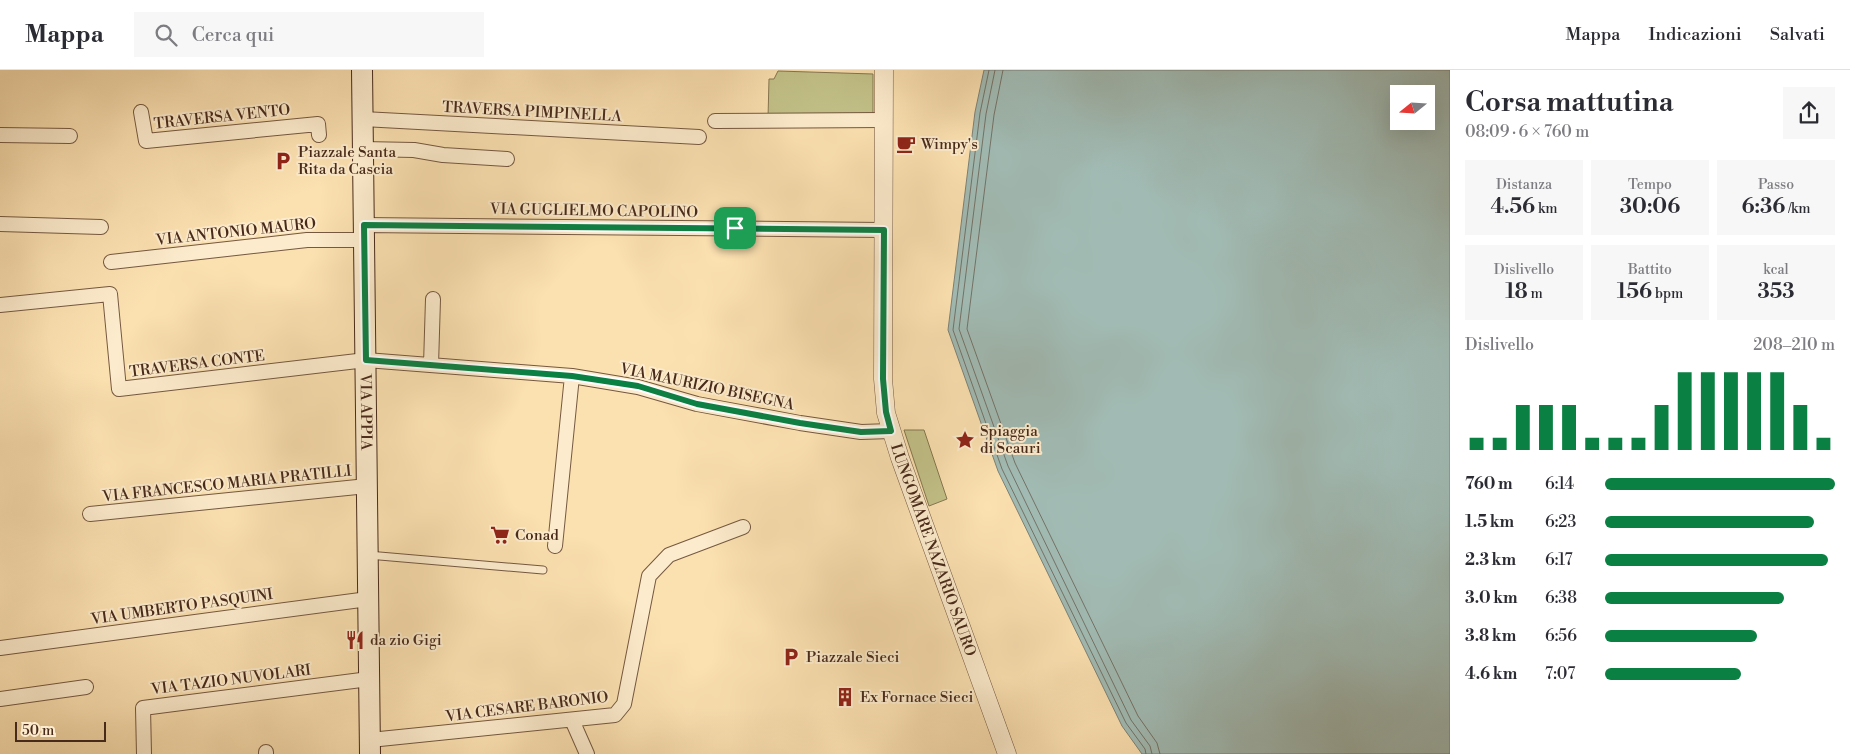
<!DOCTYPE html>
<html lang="it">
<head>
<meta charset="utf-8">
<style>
	body { margin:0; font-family:"Libre Bodoni",serif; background:#f7f7f7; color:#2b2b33; height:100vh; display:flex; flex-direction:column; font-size:19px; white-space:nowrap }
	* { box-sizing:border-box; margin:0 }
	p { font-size:16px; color:#7c7c81 }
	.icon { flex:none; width:28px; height:28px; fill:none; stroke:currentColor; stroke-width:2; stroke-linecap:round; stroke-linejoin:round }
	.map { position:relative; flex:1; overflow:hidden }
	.drawer { display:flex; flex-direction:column; background:#fff; width:400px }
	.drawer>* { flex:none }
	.needle { width:32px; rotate:252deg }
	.buttons { position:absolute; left:1390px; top:15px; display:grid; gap:10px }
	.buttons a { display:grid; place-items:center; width:45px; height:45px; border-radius:0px; background:#fff; box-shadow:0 5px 20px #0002; font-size:25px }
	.scale { position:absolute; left:15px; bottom:12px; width:91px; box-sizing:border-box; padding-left:5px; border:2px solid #482a1a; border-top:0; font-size:14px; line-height:18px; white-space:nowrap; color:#482a1a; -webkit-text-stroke:4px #fcebcc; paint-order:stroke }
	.pin { position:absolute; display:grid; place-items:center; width:42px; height:42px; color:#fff; margin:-21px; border-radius:10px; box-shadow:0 2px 8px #0006 }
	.round { display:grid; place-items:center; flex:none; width:52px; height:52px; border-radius:0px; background:#f7f7f7 }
	.summary { display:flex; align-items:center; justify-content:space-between; height:85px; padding:0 15px }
	h1 { font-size:28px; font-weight:600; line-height:38px }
	.figures { display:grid; grid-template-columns:repeat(3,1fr); gap:8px; height:85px; padding:5px 15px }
	.figures div { display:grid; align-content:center; border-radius:0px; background:#f7f7f7; text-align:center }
	.figures b { font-size:21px; font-weight:600 }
	.figures small { font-size:14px; font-weight:400 }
	.figures p { font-size:14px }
	.chart { height:140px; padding:10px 15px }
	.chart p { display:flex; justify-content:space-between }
	.chart svg { width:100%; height:90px; margin-top:5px; stroke:#0b8043; stroke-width:6 }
	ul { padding:0 15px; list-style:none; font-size:16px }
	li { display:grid; grid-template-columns:80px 60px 1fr; align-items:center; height:38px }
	li i { height:12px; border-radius:6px; background:#0b8043 }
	header { display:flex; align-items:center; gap:30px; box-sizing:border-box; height:70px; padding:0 25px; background:#fff; border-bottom:1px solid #e1e1e2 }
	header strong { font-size:24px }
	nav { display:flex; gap:28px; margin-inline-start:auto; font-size:18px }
	.search { width:350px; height:45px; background:#f7f7f7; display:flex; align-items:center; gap:12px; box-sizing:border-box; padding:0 18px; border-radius:0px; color:#7c7c81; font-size:19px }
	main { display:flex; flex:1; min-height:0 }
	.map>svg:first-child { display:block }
	.green { fill:#c2c188; stroke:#857651 }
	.water { fill:#a1bbb4; stroke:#7d8176; fill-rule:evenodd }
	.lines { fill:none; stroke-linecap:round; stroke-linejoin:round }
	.shore { stroke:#747267; stroke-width:1 }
	.service-casing { stroke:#755840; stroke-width:9 }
	.minor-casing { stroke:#755840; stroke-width:16 }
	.tertiary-casing { stroke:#755840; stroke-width:19 }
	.secondary-casing { stroke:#482a1a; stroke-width:22 }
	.service { stroke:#fcebcc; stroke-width:7 }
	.minor { stroke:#fcebcc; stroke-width:14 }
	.tertiary { stroke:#fcebcc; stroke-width:18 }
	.secondary { stroke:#fcebcc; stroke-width:20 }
	.route-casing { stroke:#fff; stroke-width:10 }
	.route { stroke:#0b8043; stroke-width:6 }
	.labels { text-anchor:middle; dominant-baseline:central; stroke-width:4; stroke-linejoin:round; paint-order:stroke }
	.street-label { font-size:15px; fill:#482a1a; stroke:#fcebcc }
	.poi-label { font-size:15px; fill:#482a1a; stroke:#fcebcc; text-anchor:start }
</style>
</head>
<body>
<header>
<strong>Mappa</strong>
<div class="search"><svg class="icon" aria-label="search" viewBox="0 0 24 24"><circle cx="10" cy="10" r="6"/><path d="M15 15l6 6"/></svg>Cerca qui</div>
<nav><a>Mappa</a><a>Indicazioni</a><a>Salvati</a></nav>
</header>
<main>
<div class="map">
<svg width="1450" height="684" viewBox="0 0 1450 684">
	<rect width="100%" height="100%" fill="#fbe0b0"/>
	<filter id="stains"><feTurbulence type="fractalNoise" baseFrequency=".004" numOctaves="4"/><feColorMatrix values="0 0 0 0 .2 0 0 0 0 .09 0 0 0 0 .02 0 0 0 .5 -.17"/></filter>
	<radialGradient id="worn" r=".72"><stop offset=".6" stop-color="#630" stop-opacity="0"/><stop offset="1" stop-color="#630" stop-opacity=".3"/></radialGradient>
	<path class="green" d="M778,1L873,4V48H768L769,9H774Z
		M904,360H924L947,429L929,436Z"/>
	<path class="water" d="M984,0H1450V684H1142L1122,656L998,401L948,260L975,42ZM1399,24H1426V51H1399Z"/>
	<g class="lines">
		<path class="shore" d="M989,0L980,43L953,260L1002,399L1126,653L1145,679L1146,684
			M995,0L986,44L959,259L1008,396L1131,650L1150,676L1152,684
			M1003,0L994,45L967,259L1015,393L1138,646L1157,673L1160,684"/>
		<g class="service-casing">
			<path id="service" d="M368,485L543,500"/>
		</g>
		<g class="minor-casing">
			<path id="minor" d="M141,42L146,71L318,54L319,65
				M363,49L699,67
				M715,51L883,50
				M0,65L70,66
				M363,79L414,80L443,85L507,89
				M0,154L101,157
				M364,155L883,160
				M111,192L307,170H364
				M0,235L110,224L119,319L366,290L572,306L638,317L697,334L800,353L861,362L891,361
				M431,295L433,229
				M90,444L367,416
				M555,476L572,306
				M0,578L368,529
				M0,629L86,617
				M572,650L587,684
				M370,670L615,645L624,634L649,506L669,485L743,457
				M266,682V684
				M144,684L143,638L369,609"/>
		</g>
		<g class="tertiary-casing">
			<g id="tertiary">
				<path id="s1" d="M884,0L883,309L886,343L900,388L1007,684"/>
			</g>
		</g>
		<g class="secondary-casing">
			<g id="secondary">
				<path id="s2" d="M362,0L370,684"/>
			</g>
		</g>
		<use href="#service" class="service"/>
		<use href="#minor" class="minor"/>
		<use href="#tertiary" class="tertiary"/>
		<use href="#secondary" class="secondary"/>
	</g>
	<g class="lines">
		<g class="route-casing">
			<path id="route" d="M364,155L884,160L883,309L886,342L891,361L861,362L800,353L697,334L638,316L572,306L366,290Z"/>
		</g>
		<use href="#route" class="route"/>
	</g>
	<defs>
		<g id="cafe-bare" transform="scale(1.5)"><path d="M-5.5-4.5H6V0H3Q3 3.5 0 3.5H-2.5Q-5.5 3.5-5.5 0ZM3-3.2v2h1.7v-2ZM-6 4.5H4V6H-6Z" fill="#8f2418" stroke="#fcebcc" stroke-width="2.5" paint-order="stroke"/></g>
		<g id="parking-bare" transform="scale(1.5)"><path d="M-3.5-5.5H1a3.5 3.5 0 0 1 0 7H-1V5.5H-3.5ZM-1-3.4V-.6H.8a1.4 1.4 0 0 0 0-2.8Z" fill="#8f2418" stroke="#fcebcc" stroke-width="2.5" paint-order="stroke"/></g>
		<g id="sight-bare" transform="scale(1.5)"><path d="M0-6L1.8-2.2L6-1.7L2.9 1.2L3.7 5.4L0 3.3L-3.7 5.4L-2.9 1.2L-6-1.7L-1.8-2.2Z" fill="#8f2418" stroke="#fcebcc" stroke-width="2.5" paint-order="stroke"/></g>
		<g id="supermarket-bare" transform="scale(1.5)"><path d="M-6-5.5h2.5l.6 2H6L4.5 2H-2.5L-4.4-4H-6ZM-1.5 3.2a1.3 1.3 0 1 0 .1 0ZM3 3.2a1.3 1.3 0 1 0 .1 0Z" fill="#8f2418" stroke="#fcebcc" stroke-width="2.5" paint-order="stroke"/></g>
		<g id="restaurant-bare" transform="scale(1.5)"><path d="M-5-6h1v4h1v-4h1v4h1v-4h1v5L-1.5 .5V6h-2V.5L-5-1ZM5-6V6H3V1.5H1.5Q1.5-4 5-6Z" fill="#8f2418" stroke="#fcebcc" stroke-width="2.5" paint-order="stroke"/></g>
		<g id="building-bare" transform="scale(1.5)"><path d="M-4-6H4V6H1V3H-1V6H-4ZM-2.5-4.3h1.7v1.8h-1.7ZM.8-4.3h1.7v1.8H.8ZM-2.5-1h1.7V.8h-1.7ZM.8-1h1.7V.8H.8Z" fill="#8f2418" stroke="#fcebcc" stroke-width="2.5" paint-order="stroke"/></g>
	</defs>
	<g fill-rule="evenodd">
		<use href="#cafe-bare" x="906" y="74"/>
		<use href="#parking-bare" x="283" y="91"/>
		<use href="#sight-bare" x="965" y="370"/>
		<use href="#supermarket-bare" x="500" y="465"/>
		<use href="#restaurant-bare" x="355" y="570"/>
		<use href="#parking-bare" x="791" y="587"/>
		<use href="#building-bare" x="845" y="627"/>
	</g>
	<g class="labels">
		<g class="street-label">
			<text transform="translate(532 42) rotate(3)">TRAVERSA PIMPINELLA</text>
			<text transform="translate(222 47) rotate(-6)">TRAVERSA VENTO</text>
			<text transform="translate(594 141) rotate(1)">VIA GUGLIELMO CAPOLINO</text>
			<text transform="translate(236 162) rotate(-6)">VIA ANTONIO MAURO</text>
			<text transform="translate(197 294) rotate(-7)">TRAVERSA CONTE</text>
			<text transform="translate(707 317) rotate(12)">VIA MAURIZIO BISEGNA</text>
			<text stroke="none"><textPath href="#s2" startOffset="342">VIA APPIA</textPath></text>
			<text transform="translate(227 414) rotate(-6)">VIA FRANCESCO MARIA PRATILLI</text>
			<text stroke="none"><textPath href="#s1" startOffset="488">LUNGOMARE NAZARIO SAURO</textPath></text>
			<text transform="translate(182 537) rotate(-8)">VIA UMBERTO PASQUINI</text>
			<text transform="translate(231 610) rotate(-7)">VIA TAZIO NUVOLARI</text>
			<text transform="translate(527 637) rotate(-7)">VIA CESARE BARONIO</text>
		</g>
		<g class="poi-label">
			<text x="921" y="74">Wimpy's</text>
			<text x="298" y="82">Piazzale Santa<tspan x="298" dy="17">Rita da Cascia</tspan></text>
			<text x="980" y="361">Spiaggia<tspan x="980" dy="17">di Scauri</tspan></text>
			<text x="515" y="465">Conad</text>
			<text x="370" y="570">da zio Gigi</text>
			<text x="806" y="587">Piazzale Sieci</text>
			<text x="860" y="627">Ex Fornace Sieci</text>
		</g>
	</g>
	<rect width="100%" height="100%" filter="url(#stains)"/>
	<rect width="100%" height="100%" fill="url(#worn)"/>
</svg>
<div class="buttons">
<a><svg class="needle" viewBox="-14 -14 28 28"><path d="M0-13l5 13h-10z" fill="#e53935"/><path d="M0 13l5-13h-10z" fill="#7c7c81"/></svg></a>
</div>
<div class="scale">50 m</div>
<div class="pin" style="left:735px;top:158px;background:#1e9e55"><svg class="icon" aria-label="arrive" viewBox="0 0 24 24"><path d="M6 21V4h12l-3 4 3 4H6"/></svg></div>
</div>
<section class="drawer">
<div class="summary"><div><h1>Corsa mattutina</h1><p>08:09 · 6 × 760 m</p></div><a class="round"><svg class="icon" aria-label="share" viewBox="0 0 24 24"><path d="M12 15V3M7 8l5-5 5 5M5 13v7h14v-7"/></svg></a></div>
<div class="figures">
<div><p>Distanza</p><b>4.56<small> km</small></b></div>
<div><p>Tempo</p><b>30:06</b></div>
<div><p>Passo</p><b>6:36<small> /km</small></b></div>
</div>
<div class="figures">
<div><p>Dislivello</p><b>18<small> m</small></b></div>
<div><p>Battito</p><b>156<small> bpm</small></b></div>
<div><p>kcal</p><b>353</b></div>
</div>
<div class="chart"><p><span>Dislivello</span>208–210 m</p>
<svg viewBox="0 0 160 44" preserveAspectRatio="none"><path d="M5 44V38M15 44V38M25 44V22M35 44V22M45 44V22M55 44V38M65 44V38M75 44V38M85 44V22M95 44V6M105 44V6M115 44V6M125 44V6M135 44V6M145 44V22M155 44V38"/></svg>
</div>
<ul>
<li><b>760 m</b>6:14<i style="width:100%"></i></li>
<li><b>1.5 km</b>6:23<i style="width:91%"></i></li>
<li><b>2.3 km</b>6:17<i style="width:97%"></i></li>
<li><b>3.0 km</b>6:38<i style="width:78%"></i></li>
<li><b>3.8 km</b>6:56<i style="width:66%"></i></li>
<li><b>4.6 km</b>7:07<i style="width:59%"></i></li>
</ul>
</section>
</main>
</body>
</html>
